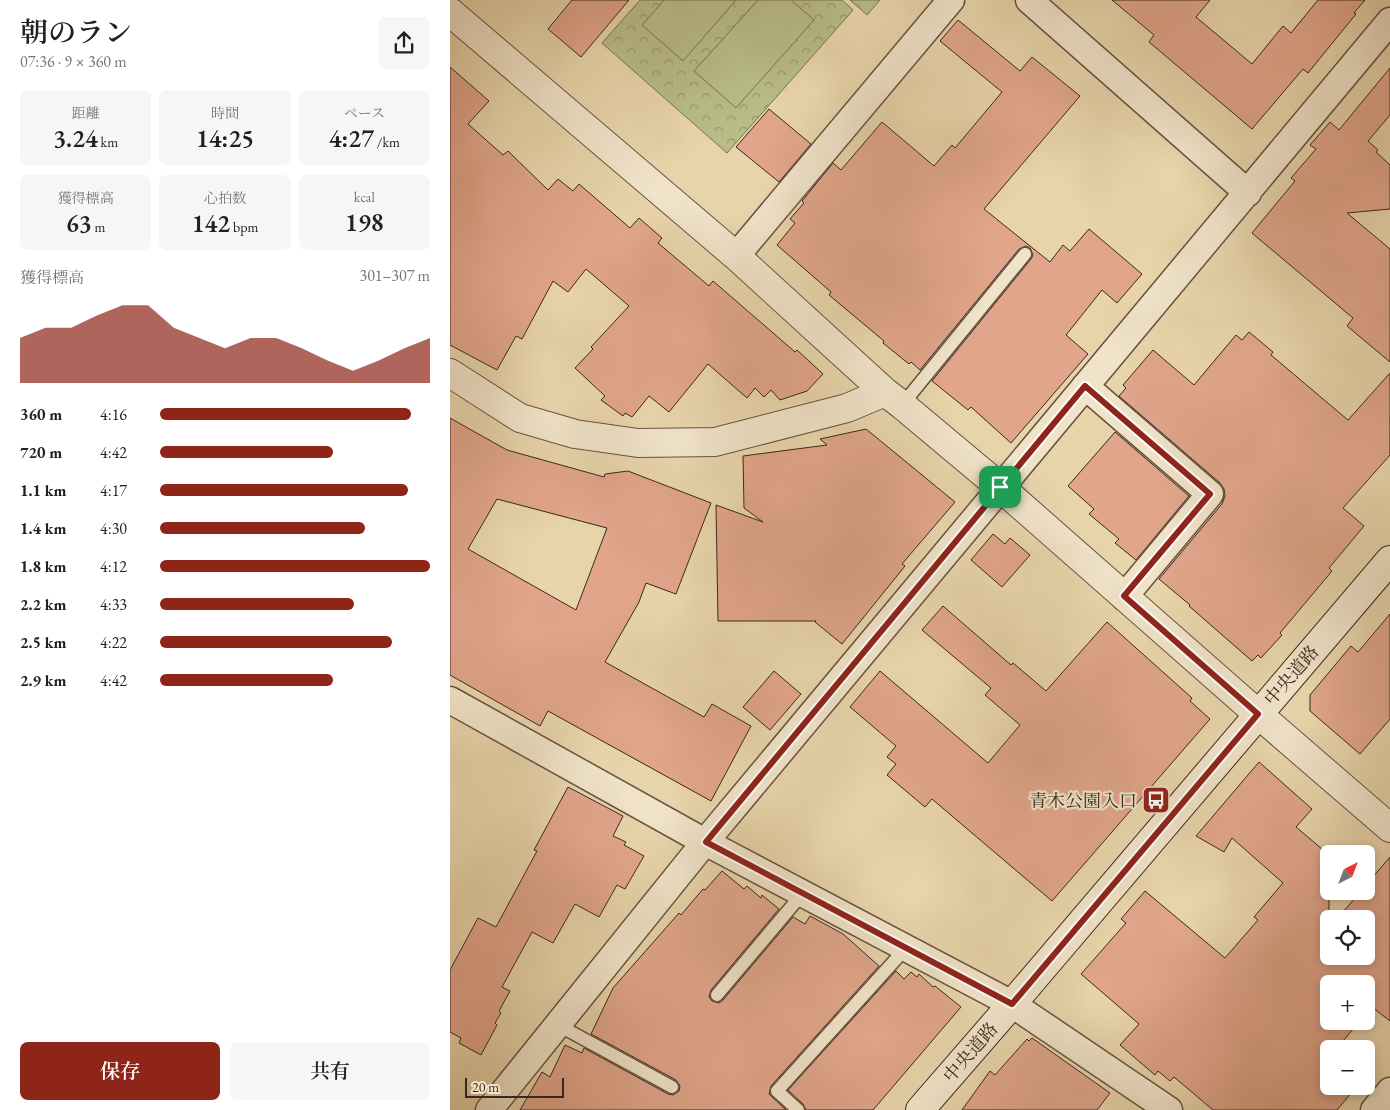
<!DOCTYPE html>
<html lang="ja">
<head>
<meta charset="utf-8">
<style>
	body { margin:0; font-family:"EB Garamond","Noto Serif JP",serif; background:#f6f6f6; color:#202124; height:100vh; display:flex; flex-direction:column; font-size:19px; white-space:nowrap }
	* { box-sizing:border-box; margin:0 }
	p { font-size:16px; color:#757577 }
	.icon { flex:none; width:28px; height:28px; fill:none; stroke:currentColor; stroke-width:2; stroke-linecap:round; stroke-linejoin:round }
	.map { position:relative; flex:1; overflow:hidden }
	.details { display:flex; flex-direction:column; background:#fff; width:450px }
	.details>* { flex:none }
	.needle { width:32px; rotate:42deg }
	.tools { position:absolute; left:870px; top:845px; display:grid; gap:10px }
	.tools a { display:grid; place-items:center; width:55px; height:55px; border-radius:8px; background:#fff; box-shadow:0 2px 8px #0003; font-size:25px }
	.scale { position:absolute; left:15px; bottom:12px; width:99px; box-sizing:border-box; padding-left:5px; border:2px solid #3a271f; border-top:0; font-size:14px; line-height:18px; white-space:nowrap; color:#3a271f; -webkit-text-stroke:4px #f0e3c8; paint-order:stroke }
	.pin { position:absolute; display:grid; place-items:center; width:42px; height:42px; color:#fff; margin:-21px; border-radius:10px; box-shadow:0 2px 8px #0006 }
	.round { display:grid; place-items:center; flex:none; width:52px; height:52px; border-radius:8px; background:#f6f6f6 }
	.head { display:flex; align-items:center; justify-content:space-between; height:85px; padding:0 20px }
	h1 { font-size:28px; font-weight:600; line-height:38px }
	.stats { display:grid; grid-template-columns:repeat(3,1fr); gap:8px; height:85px; padding:5px 20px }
	.stats div { display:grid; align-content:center; border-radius:8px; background:#f6f6f6; text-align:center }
	.stats b { font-size:25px; font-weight:600 }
	.stats small { font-size:14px; font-weight:400 }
	.stats p { font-size:14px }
	.chart { height:140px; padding:10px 20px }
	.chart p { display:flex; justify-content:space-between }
	.chart svg { width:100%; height:90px; margin-top:5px; fill:#8f2418; opacity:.7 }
	.primary-button { display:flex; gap:10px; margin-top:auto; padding:10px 20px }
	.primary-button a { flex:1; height:58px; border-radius:8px; background:#8f2418; color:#fff; font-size:20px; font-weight:600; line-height:58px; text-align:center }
	.primary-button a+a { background:#f6f6f6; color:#202124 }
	ul { padding:0 20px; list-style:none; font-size:16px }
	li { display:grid; grid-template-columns:80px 60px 1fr; align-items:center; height:38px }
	li i { height:12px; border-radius:6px; background:#8f2418 }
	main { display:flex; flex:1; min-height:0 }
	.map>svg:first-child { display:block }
	.forest { fill:url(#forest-crowns); stroke:#797253 }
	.pitch { fill:#b8bc87; stroke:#797253 }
	.building { fill:#e0a58b; stroke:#3a271f; fill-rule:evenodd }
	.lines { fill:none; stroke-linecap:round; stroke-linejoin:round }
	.service-casing { stroke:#665242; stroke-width:15 }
	.minor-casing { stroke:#665242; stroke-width:29 }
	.tertiary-casing { stroke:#665242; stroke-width:30 }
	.secondary-casing { stroke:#3a271f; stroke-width:30 }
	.service { stroke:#f0e3c8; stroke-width:12 }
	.minor { stroke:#f0e3c8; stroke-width:26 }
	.tertiary { stroke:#f0e3c8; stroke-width:28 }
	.secondary { stroke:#f0e3c8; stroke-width:28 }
	.route-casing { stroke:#fff; stroke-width:10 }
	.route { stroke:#8f2418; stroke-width:6 }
	.labels { text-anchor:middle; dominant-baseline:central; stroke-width:4.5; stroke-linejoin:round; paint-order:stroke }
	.street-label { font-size:18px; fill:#3a271f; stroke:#f0e3c8 }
	.poi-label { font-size:18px; fill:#3a271f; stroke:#f0e3c8; text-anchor:end }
</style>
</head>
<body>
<main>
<section class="details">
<div class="head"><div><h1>朝のラン</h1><p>07:36 · 9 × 360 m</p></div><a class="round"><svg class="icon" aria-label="share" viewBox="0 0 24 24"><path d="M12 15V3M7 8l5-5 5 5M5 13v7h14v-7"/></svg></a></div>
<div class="stats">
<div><p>距離</p><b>3.24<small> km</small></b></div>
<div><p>時間</p><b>14:25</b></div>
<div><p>ペース</p><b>4:27<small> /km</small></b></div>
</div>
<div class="stats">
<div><p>獲得標高</p><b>63<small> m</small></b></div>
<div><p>心拍数</p><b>142<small> bpm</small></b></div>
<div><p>kcal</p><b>198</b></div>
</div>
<div class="chart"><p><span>獲得標高</span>301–307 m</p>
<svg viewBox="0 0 160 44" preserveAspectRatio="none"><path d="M0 44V22L10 17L20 17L30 11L40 6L50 6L60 17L70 22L80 27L90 22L100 22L110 27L120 33L130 38L140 33L150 27L160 22V44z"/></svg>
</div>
<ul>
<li><b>360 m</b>4:16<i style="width:93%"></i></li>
<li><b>720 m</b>4:42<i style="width:64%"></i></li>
<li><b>1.1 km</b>4:17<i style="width:92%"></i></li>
<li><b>1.4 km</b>4:30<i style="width:76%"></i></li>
<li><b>1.8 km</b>4:12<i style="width:100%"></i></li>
<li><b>2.2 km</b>4:33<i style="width:72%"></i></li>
<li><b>2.5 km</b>4:22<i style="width:86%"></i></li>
<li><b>2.9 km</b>4:42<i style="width:64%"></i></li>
</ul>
<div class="primary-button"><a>保存</a><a>共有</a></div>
</section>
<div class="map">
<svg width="940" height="1110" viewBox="0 0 940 1110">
	<defs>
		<pattern id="forest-crowns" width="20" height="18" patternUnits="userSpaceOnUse" patternTransform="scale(1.25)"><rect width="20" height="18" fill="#b8bc87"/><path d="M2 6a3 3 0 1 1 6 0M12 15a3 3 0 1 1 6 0" fill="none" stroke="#97996e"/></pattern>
	</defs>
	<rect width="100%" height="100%" fill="#e8d4ab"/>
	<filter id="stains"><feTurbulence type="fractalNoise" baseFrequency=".004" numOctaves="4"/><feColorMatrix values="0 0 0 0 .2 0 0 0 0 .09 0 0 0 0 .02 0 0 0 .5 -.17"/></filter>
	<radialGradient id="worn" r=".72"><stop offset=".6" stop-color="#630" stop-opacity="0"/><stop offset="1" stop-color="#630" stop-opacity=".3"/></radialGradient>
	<path class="forest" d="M190,0H392L403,10L277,153L152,43Z
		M400,0H430L417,15Z"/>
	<path class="pitch" d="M214,0H286L233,61L192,25Z
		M308,0H341L364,20L286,108L244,71Z"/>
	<path class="building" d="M122,0H179L131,57L98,29Z
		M662,0H760L746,17L802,64L833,26L841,33L868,0H915L904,13L906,14L858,73L853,69L802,129L699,42L704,35Z
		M508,20L570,71L582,57L630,96L534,209L600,262L613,245L620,251L639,229L692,274L667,303L652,290L616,335L638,354L561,443L521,407L518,410L482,381L581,259L583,255L580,248L576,246L569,249L470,370L461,362L459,364L433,343L434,341L379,295L381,292L327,245L345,223L340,219L354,203L352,201L383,163L391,170L432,122L484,166L502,145L505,148L552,92L490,41Z
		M0,67L39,101L18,124L53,155L58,151L98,190L108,179L123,191L129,184L180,228L189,218L212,238L208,243L259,286L263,281L345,352L347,350L373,374L357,391L330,400L321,390L314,397L305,388L297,398L258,364L219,412L199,396L182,417L175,413L173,416L151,400L155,396L125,368L143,349L141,347L179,306L136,269L118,292L103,281L72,339L66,336L47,370L0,345Z
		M940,68V115L918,141L928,150L926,152L940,165V209L897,213L940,249V362L897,326L903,318L802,233L845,181L841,178L866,149L860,145L880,122L889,130Z
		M319,109L361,144L329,182L286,147Z
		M799,332L823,352L821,355L898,420L940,373V455L893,508L914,526L879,568L882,571L830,633L832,635L811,658L808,655L802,661L739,606L740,605L709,579L772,504L775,496L774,489L770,483L669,396L676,388L673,385L703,350L744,385L786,335L792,340Z
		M0,418L57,450L154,477L155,474L178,471L261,503L226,594L196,583L189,602L155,662L254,717L262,704L301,726L261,801L98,711L90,726L0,675ZM47,499L157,528L126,610L18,549Z
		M416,429L505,502L452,564L455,566L392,644L365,622L366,621H268L266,505L313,522L294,508L293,456L377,445L370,439Z
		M665,432L739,496L686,560L665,543L669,539L639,514L644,509L618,486Z
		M543,534L555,544L560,538L580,555L552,587L521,560Z
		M493,606L561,665L563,663L596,691L657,622L742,698L740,701L760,719L602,901L482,799L475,807L437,775L446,764L437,757L446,746L400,707L430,671L538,763L570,725L535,695L541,688L472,630Z
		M940,614V719L910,754L860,711V695L901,646L908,652Z
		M324,671L351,694L320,730L293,707Z
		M809,762L862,809L846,827L879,855V956H916V919H887L911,891H916V885L940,857V1021L922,1007L916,1014V984H879V1021H910L886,1049H879V1086H907L887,1110H763L724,1077L720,1081L708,1071L705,1075L670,1045L689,1024L631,974L676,923L671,919L695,891L775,958L808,920L804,917L833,883L782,838L774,852L746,836Z
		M118,787L173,816L163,836L176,842L174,845L194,856L175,889L167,885L149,917L125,904L103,943L82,932L52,987L60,991L49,1011L51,1013L45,1023L47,1025L31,1055L9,1043L11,1038L0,1032V970L28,918L46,927L87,851L84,850Z
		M272,871L294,889L297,886L311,898L312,895L329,909L261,990L259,997L262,1001L269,1003L273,1000L343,917L355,924L360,916L393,934L429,966L321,1086L319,1094L336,1110H70L92,1072L100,1077L115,1045L132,1053L134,1048L218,1094L223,1095L229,1091L230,1086L226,1080L141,1034L163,988L229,913L231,915L253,889L255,890Z
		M446,971L454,979L461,972L467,977L469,974L483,987L485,986L511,1007L423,1110H356L353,1104L338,1090Z
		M582,1038L660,1093L647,1110H512L540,1071L545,1075L577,1039L579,1041Z"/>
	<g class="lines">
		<g class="service-casing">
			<path id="service" d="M452,405L575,254
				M267,995L353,893
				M108,1025L222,1087
				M348,1110L327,1091L456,948"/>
		</g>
		<g class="minor-casing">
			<path id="minor" d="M579,0L798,193
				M286,256L501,0
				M635,386L760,494L674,597
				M0,700L255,842L562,1004L719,1110
				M39,1110L255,842L940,21
				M924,1110L940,1091"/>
		</g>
		<g class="tertiary-casing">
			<path id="tertiary" d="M0,12L286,256L435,392L452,405L550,487L808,714L940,828
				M0,373L70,418L125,434L188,443L265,442L397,408L435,392"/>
		</g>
		<g class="secondary-casing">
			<path id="secondary" d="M470,1110L562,1004L940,560"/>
		</g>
		<use href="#service" class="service"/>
		<use href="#minor" class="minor"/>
		<use href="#tertiary" class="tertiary"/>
		<use href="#secondary" class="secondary"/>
	</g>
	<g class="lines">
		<g class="route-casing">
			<path id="route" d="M635,386L760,494L674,596L808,714L562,1004L256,842Z"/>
		</g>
		<use href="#route" class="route"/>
	</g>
	<defs>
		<g id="bus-square" transform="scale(1.4375)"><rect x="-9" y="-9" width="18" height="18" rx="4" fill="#8f2418" stroke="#f0e3c8"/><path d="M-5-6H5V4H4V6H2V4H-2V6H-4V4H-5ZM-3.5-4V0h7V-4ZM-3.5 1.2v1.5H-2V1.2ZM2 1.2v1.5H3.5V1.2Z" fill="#fff"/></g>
	</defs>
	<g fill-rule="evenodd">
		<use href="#bus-square" x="706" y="800"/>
	</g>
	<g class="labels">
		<g class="street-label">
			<text transform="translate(841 675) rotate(-49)">中央道路</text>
			<text transform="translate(520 1052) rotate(-49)">中央道路</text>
		</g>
		<g class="poi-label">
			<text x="687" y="800">青木公園入口</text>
		</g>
	</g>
	<rect width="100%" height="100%" filter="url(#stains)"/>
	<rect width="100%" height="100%" fill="url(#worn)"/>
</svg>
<div class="tools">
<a><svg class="needle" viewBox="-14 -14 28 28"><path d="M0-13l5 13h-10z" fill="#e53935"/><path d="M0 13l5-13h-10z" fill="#757577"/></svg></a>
<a><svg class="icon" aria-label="locate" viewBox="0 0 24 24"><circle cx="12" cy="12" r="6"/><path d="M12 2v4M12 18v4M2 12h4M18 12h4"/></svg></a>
<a>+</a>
<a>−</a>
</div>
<div class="scale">20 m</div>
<div class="pin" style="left:550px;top:487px;background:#1e9e55"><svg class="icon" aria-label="arrive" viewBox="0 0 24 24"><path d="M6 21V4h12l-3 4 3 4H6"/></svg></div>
</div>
</main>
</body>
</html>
